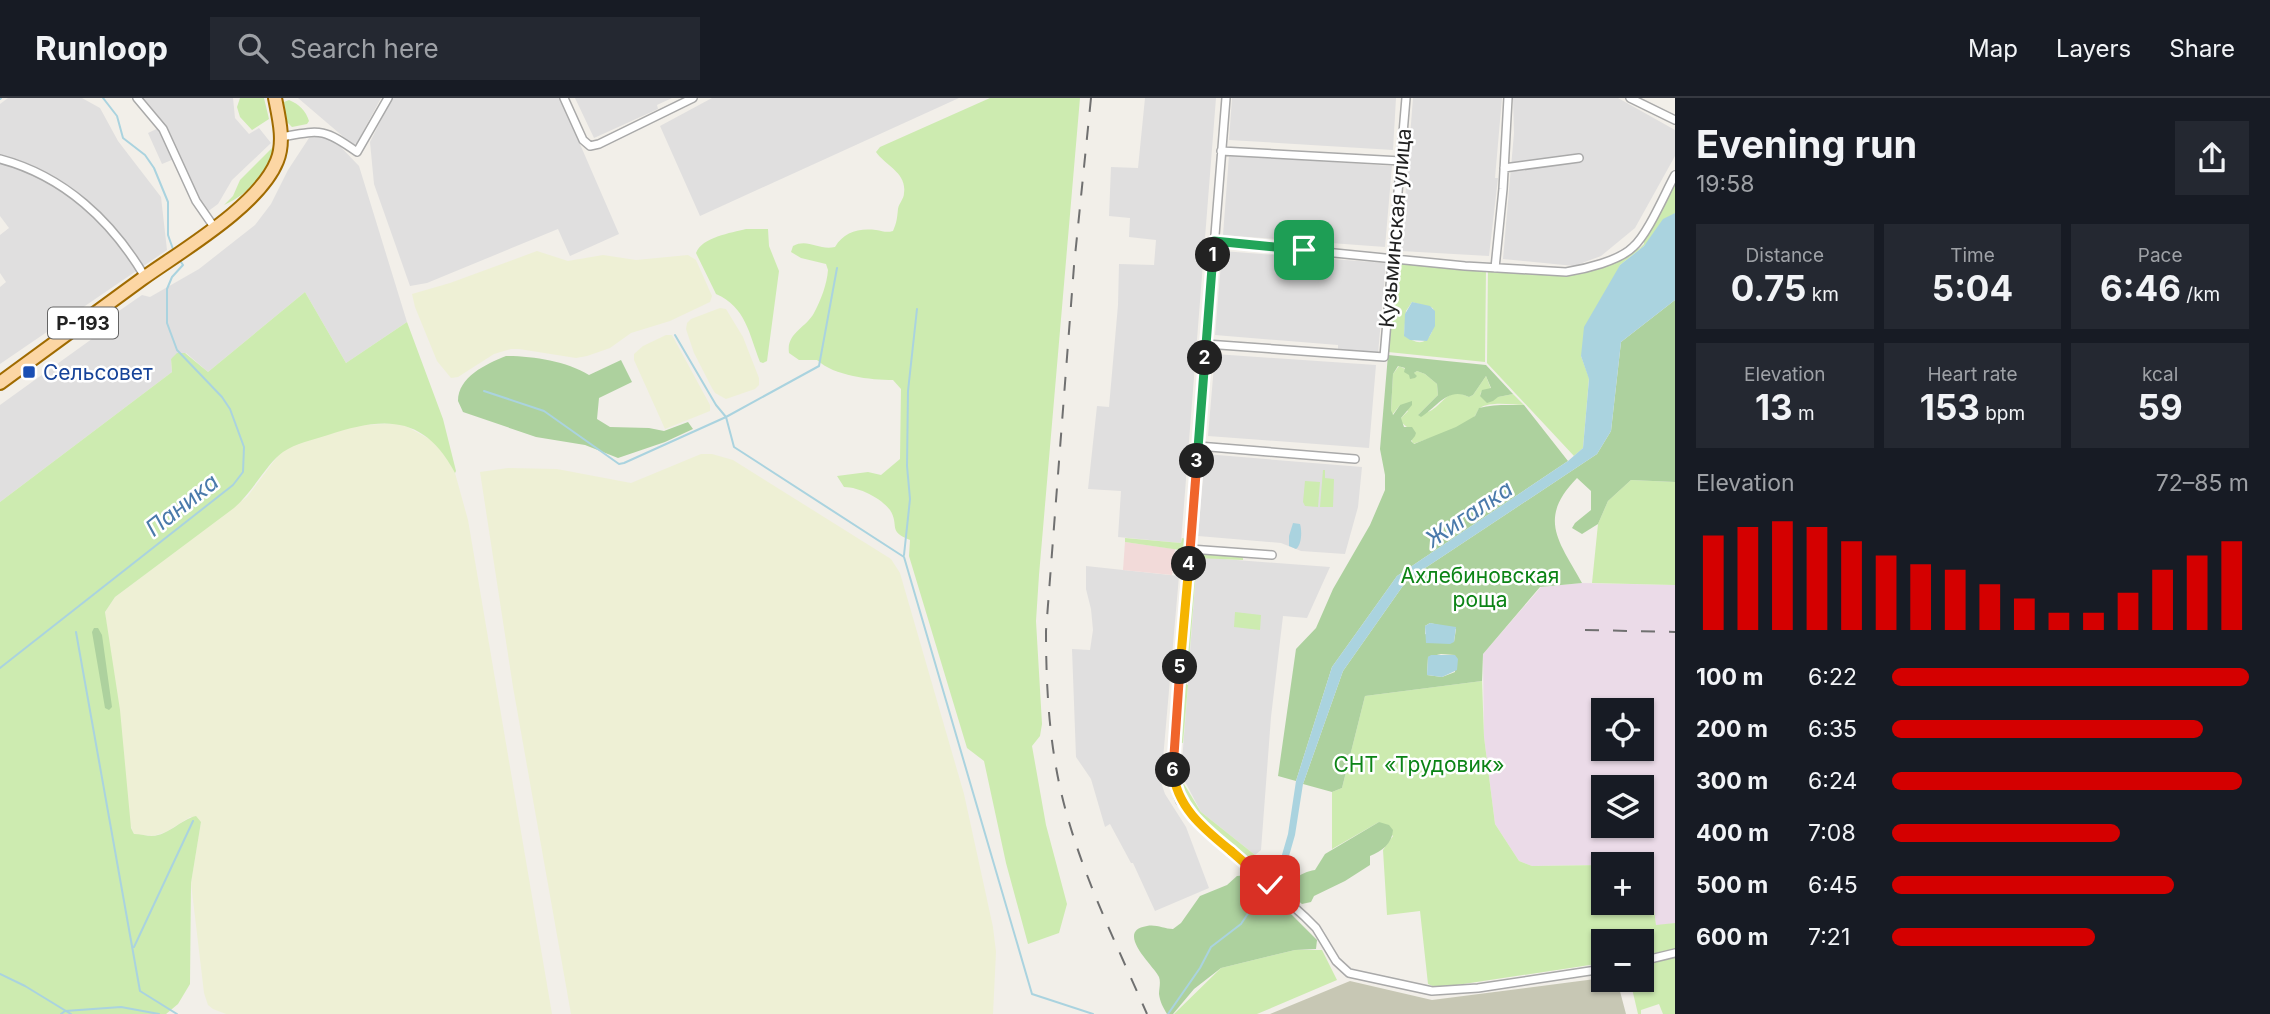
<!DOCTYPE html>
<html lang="en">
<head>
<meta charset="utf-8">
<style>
	body { margin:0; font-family:Inter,sans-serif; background:#242831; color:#f1f3f6; height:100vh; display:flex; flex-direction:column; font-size:26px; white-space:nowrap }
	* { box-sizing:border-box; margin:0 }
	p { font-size:23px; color:#9ea1a6 }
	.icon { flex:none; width:38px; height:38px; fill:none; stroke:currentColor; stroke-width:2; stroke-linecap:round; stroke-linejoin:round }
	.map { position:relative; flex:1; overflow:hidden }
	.details { display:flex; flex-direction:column; background:#171b24; width:595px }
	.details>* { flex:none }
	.buttons { position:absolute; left:1591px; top:600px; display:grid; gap:14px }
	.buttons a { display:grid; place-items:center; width:63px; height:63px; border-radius:0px; background:#171b24; box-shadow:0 2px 5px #0004; font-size:35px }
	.pin { position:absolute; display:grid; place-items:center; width:60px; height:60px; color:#fff; margin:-30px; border-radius:14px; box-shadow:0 4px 10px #0006 }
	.km { position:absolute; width:35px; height:35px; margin:-18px; border-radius:50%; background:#222; color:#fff; font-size:19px; line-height:35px; text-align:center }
	.round { display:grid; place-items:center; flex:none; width:74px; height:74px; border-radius:0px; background:#242831 }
	.head { display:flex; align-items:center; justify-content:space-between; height:119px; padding:0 21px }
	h1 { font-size:38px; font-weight:700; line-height:52px }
	.metrics { display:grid; grid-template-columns:repeat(3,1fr); gap:10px; height:119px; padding:7px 21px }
	.metrics div { display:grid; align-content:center; border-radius:0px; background:#242831; text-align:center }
	.metrics b { font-size:35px; font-weight:700 }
	.metrics small { font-size:19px; font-weight:400 }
	.metrics p { font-size:19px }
	.chart { height:196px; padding:14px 21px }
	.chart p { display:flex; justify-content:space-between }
	.chart svg { width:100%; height:126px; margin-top:7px; stroke:#d40000; stroke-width:6 }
	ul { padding:0 21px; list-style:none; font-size:23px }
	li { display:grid; grid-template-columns:112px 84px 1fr; align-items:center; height:52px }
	li i { height:18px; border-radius:9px; background:#d40000 }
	header { display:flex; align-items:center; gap:42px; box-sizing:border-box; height:98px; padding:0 35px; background:#171b24; border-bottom:2px solid #363941 }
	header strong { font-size:33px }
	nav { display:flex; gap:38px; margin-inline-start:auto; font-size:24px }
	.search { width:490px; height:63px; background:#242831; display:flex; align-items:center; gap:18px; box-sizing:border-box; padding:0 24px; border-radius:0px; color:#9ea1a6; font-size:26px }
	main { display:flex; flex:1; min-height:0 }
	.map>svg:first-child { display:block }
	.residential { fill:#e0dfdf }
	.commercial { fill:#f2dad9 }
	.industrial { fill:#ebdbe8; fill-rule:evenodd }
	.construction { fill:#c7c7b4 }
	.farmland { fill:#eef0d5 }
	.grass { fill:#cdebb0; fill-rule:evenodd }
	.forest { fill:#add19e; fill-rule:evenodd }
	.water { fill:#aad3df }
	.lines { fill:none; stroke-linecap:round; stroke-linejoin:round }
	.stream { stroke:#aad3df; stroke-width:2 }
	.minor-casing { stroke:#a9a9a9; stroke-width:10 }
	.primary-casing { stroke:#a06b00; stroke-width:16 }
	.minor { stroke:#fff; stroke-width:7 }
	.primary { stroke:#fcd6a4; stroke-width:12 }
	.rail { stroke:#707070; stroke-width:2; stroke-dasharray:14 14; stroke-linecap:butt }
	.split-1-casing { stroke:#fff; stroke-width:14 }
	.split-2-casing { stroke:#fff; stroke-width:14 }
	.split-3-casing { stroke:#fff; stroke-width:14 }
	.split-4-casing { stroke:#fff; stroke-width:14 }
	.split-5-casing { stroke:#fff; stroke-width:14 }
	.split-6-casing { stroke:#fff; stroke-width:14 }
	.split-7-casing { stroke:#fff; stroke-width:14 }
	.split-8-casing { stroke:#fff; stroke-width:14 }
	.split-1 { stroke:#22a559; stroke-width:9 }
	.split-2 { stroke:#22a559; stroke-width:9 }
	.split-3 { stroke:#22a559; stroke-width:9 }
	.split-4 { stroke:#f0652b; stroke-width:9 }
	.split-5 { stroke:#f5b400; stroke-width:9 }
	.split-6 { stroke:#f0652b; stroke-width:9 }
	.split-7 { stroke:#f5b400; stroke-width:9 }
	.split-8 { stroke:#f5b400; stroke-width:9 }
	.transit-dot { fill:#1a4fb4; stroke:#fff; stroke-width:2.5 }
	.labels { text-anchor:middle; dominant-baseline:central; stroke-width:5; stroke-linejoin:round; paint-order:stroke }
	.shield { fill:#fff; stroke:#646464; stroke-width:2 }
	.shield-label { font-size:19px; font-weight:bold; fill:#222 }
	.street-label { font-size:21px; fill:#222; stroke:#fff }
	.transit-label { font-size:21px; fill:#164399; stroke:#fff; text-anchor:start }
	.park-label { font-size:21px; fill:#0c8416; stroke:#fff }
	.water-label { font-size:23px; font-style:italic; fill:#4a7aab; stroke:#fff }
</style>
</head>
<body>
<header>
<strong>Runloop</strong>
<div class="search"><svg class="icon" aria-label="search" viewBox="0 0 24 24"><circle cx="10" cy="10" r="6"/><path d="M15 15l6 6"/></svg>Search here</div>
<nav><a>Map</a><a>Layers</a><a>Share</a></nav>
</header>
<main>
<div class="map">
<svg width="1675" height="916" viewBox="0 0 1675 916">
	<rect width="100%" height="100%" fill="#f2efe9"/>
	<path class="residential" d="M8,0H82L100,10L118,43L161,99L167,152L0,266V189L6,184L0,175V137L9,130L0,118V6Z
		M140,0H233L235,20L249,36L259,30L271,45L232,82L218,106L207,114L195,97L179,59L162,66L148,35L165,27Z
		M298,0H381L357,45L353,47Z
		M392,0H560L619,136L570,158L558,131L427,185L410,188L374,86L370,44Z
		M575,0H672L657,7L658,11L594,40Z
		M712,0H959L700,118L660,28Z
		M1145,0H1216L1181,445L1118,439L1121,393L1088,391L1097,308L1109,309L1118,207L1119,166L1154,167L1156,142L1129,139L1130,120L1109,118L1111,69L1138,70Z
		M1232,0H1396L1393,52L1229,42Z
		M1413,0H1502L1495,80H1498L1489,158L1401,153Z
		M1513,0H1618L1675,32V58L1635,130L1601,158L1574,168L1503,161L1514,35Z
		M323,37L335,43L359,68L407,224L346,265L305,194L208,274L186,255L171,261L172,274L0,404V307L96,238L106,222L142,197L150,199L199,171L255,127L271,106L288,72L309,40Z
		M1229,57L1392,68L1385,149L1223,137Z
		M1222,153L1386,165L1378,256L1338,252V247L1215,237Z
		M1215,256L1376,267L1369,350L1208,338Z
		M1205,356L1362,369L1358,409L1345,456L1301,453L1281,445L1198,438Z
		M1197,459L1330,469L1307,520L1283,518L1271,619L1261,752L1255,757L1201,714L1181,676L1188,587L1187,568H1189Z
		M1086,468L1179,478L1161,684L1165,696L1186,729L1209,790L1155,813L1133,765H1131L1110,726L1105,729L1091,681L1076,659L1072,551L1090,552L1093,532L1091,511L1086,491Z"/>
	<path class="commercial" d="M1125,444L1175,451L1172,477L1123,472Z"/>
	<path class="industrial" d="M1582,485L1675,487V825L1656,828L1648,766L1532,768L1519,763L1495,726L1484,639L1483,556L1541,489ZM1603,612H1642V651H1603ZM1603,690H1642V728H1603Z"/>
	<path class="construction" d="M1603,880V882H1617L1626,916H1270L1350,883L1432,902Z"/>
	<path class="farmland" d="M537,153L568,163L603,157L636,162L688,157L696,162L712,198L710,204L670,223L631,235L610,250L587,258L576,260L519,251H511L494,256L458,279L451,280L437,263L415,209L412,196L450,185Z
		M720,210L726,211L743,239L759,280V287L755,291L726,301L715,295L712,290L694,255L686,231L687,225L691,221Z
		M666,237H672L710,307V313L665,331L634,262V256L643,248Z
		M384,326H402L433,343L446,358L455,375L468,422L552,916H226L213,911L208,907L204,895L191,785L201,724L190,719L166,734L153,738L134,736L129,724L105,514L115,499L247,399L280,355L296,346L358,327Z
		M701,356H712L733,362L891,461L900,475L964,696L993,829L996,854L993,916H571L513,589L480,374L508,370L557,371L631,385Z"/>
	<path class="grass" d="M240,0H264L269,21L252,32L240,19L237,9Z
		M990,0H1080L1039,477L1036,523L1042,626L1040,638L1032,648L1046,727L1067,806L1059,835L1028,846L1006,765L984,663L967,650L909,458L910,442C887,433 900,428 890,412C881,400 859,389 844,389L837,378L868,374L881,377L900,361L901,291L893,282C871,282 834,278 817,262H799L789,255C786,235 806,230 814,215C821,202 827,186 828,172L826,166L801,160L791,154L793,148C808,140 819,153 835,149C844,134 858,130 876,132C883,133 886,135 893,133C897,124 897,120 898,111C899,105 904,101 904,95C907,75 886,68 876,54L880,49Z
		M289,2C299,6 306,13 309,23L307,26L292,29L286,23L284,4Z
		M274,48C268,73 248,97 224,107L233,98L240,82Z
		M1675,79V115L1644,148L1620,167L1581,258L1589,280L1583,350L1574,358L1487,265L1488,169L1576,176L1640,150L1644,146V142Z
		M746,131H768L769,148L779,173L767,263L763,265L760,264C749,236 746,209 716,196L696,155C702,139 731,135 746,131Z
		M1397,160L1486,169L1485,264L1388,254ZM1412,204L1433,210C1438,231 1427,258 1404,236L1406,213Z
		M305,194L346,265L407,224L443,321L456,373L455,375C425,317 384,318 328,337C313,342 296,345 283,354C268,364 252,395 234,410L115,499L105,514L120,612L131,730L134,736C140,736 147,738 152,738C169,737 180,722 196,718L201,724L191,785L190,886L178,906L166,916H0V404L172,274L171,261L177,255H185L208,274Z
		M1399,268L1414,275L1417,273L1425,276L1437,286L1438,297L1418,317C1422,315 1426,315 1430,313C1445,305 1447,288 1469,299L1473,297L1486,278L1491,291L1481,294L1480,298L1498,299L1513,296L1524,307C1512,307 1491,303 1480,310C1477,312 1477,316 1474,319C1459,333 1432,339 1413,346L1408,330L1401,324V320L1408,313L1400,307L1392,317L1391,312L1393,276Z
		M1323,372H1325V380L1334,381L1333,409H1320Z
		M1631,382L1675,384V487L1592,485L1598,426L1608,403Z
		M1305,383L1320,384L1318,409L1305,408L1303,404Z
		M1125,440L1181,445L1182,440L1186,441L1185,451L1180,452L1125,444Z
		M1200,455L1243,458V462L1197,460L1189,562H1185L1193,459Z
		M1235,514L1261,517L1260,532L1234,529Z
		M1482,583L1484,639L1495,726L1519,763L1532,768L1603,767V805H1642V766H1603H1648L1656,827L1675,825V851L1642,858V844H1603V865L1437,890L1428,886L1420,813L1387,817L1383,752L1393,738L1379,724L1332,751V694L1342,690L1365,598Z
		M1183,584L1188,587L1183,645L1178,644Z
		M1184,686L1201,714L1255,757L1249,762L1192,713L1179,688Z
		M1295,852H1322L1337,882L1257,916H1174L1221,870Z
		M1675,859V916H1663L1659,906L1641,912V916H1638L1630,882H1642V867Z"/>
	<path class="forest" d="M1675,202V384L1631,382L1608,403L1598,426L1582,436L1572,430L1575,425L1591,412V393L1577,380C1537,421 1559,443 1582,485L1540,489L1483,556L1482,583L1365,598L1342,690L1332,694L1303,686L1343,573L1407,482L1597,356L1611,333L1621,244ZM1430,525L1456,531L1454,544L1425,536V528ZM1441,556L1455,557V574L1442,579L1427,577L1428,559Z
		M1388,257L1486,267L1513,296L1498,299L1493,303L1487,305L1480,298L1482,292L1491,290L1486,278L1473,297L1469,299C1448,288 1437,309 1421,319L1418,317L1438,297L1437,286L1425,276L1417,273L1414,275L1417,278L1415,280L1410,281L1409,277L1404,274L1405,270L1398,268L1393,276L1391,312L1393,317L1400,307L1412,303V307L1401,320L1404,329H1412L1416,335L1415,338L1411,343L1414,346L1456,329L1475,318L1479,310C1494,306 1508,307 1524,307L1568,363L1397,478L1332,569L1296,683L1278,678L1296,551L1316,530L1333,491L1370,427L1385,392V377L1380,351Z
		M506,258C533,258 566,263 589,277L621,262L632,284L599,300L597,321L610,329L649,330L664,333L688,324L693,331L665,344L618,360L585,347L536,339L463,314L458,303C458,279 486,266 506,258Z
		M94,530H98L102,537L112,609L109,612L105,610L92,534Z
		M1379,724L1389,727L1393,732C1392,746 1382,753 1370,758V767L1345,783L1314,798L1311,804L1302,806L1291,797C1291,781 1299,775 1315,772L1325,756Z
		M1247,777L1259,784L1317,842L1316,851L1295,852L1221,870L1194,891L1173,916H1167C1163,909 1160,904 1159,896C1159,891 1161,884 1159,879C1156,870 1113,833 1147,828C1156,826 1164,831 1173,831L1181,825L1200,798L1227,787L1237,778Z"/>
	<path class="water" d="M1675,115V202L1621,244L1611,333L1597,356L1407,482L1343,573L1303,686L1295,737L1283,779L1277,774L1288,736L1296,683L1332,569L1397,478L1568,363L1583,350L1589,281L1581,258L1584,229L1620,167L1644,148L1663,121Z
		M1412,204L1430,208L1435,213V228L1427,243L1410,242L1404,238L1405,216Z
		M1293,425L1300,426C1302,432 1302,447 1296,451L1289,448V438Z
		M1430,525L1456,529L1454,544L1450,546L1426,545L1425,528Z
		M1431,557H1455L1458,561L1457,572L1442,579L1427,577L1428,559Z"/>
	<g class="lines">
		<path class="stream" d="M103,0L117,18L123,40L145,57L154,70L168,104V137L174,154
			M0,1L1,0
			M675,237L716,307L726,319L734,349L904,459L1032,896L1093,916
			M484,293L544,313L619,366L624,365L726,319L819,268L837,170
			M904,457L910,401L907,368L908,293L917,211
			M76,534L140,893L177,916
			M0,570L233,387L243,374L244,349L230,311L222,299L177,252L167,225V191L172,179L183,167L179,161
			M1276,786L1280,777
			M134,849L193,723
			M0,876L25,888L71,916
			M61,916L65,913L121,909L159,916
			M1168,916L1200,870L1211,849L1241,826L1255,805L1268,792"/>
		<g class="minor-casing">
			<path id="minor" d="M137,0L163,31L196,103L214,129
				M564,0L583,42L590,48L599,46L693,0
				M1226,0L1173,660L1175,690L1180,703L1191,716L1305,819L1316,830L1336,863L1349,875L1432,893L1478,890L1603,871
				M1630,0L1675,22
				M281,39C321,32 323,30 357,54L388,0
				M1221,53L1401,63
				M0,61C64,78 112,123 145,179
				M1504,70L1579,60
				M1214,143L1465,168L1566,174C1585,171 1619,163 1633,149C1648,136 1665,95 1675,77
				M1495,170L1503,91L1508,0
				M1206,246L1384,259L1406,0
				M1198,348L1355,361
				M1190,451L1272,457
				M1642,863L1675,855"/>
		</g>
		<g class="primary-casing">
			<path id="primary" d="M0,285C47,251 94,216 142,181C181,153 259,108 277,63C285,44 279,20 275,0"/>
		</g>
		<use href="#minor" class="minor"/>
		<use href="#primary" class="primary"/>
		<path class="rail" d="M1091,0L1074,168L1046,533C1046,588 1049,644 1062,698C1080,773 1116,845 1147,916
			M1585,532L1675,534"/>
	</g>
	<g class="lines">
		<g class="split-1-casing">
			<path id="split-1" d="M1213,157L1214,143L1304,152"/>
		</g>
		<g class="split-2-casing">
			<path id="split-2" d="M1205,260L1213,157"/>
		</g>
		<g class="split-3-casing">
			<path id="split-3" d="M1197,363L1205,260"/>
		</g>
		<g class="split-4-casing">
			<path id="split-4" d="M1189,466L1197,363"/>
		</g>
		<g class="split-5-casing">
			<path id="split-5" d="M1180,569L1189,466"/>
		</g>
		<g class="split-6-casing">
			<path id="split-6" d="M1173,672L1180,569"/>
		</g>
		<g class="split-7-casing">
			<path id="split-7" d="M1173,672C1176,709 1204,731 1231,753"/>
		</g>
		<g class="split-8-casing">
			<path id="split-8" d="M1231,753L1270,787"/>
		</g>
		<use href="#split-1" class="split-1"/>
		<use href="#split-2" class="split-2"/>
		<use href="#split-3" class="split-3"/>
		<use href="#split-4" class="split-4"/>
		<use href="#split-5" class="split-5"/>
		<use href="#split-6" class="split-6"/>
		<use href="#split-7" class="split-7"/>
		<use href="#split-8" class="split-8"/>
	</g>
	<rect class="transit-dot" x="22" y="267" width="14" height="14" rx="3.5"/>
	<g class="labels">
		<rect class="shield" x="48" y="209.5" width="70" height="31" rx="5"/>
		<g class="shield-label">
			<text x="83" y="225">Р-193</text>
		</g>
		<g class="street-label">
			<text transform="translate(1395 130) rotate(-85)">Кузьминская улица</text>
		</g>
		<g class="transit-label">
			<text x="43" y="274">Сельсовет</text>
		</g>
		<g class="park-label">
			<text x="1480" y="477">Ахлебиновская<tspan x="1480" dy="24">роща</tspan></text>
			<text x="1419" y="666">СНТ «Трудовик»</text>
		</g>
		<g class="water-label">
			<text transform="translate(182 407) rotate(-38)">Паника</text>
			<text transform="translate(1469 416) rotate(-34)">Жигалка</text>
		</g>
	</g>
</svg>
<div class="buttons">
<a><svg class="icon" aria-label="locate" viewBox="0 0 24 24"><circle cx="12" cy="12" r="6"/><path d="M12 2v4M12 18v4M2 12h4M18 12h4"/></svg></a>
<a><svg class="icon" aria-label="layers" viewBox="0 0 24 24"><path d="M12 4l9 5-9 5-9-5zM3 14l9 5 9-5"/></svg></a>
<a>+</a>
<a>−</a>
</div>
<div class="pin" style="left:1304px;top:152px;background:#1e9e55"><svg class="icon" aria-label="arrive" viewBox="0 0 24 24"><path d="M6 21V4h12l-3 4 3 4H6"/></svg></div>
<div class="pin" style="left:1270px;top:787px;background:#d93025"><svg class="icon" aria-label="check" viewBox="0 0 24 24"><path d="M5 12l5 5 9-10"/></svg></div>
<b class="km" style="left:1213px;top:157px">1</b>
<b class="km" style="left:1205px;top:260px">2</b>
<b class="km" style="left:1197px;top:363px">3</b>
<b class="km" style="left:1189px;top:466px">4</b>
<b class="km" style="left:1180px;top:569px">5</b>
<b class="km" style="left:1173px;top:672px">6</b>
</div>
<section class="details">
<div class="head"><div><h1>Evening run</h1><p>19:58</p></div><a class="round"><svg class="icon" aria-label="share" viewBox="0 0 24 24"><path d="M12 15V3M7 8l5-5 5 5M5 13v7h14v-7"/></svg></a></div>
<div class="metrics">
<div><p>Distance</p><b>0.75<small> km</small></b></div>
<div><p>Time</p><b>5:04</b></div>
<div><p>Pace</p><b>6:46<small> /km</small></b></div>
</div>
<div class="metrics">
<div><p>Elevation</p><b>13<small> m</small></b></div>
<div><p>Heart rate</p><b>153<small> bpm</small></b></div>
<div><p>kcal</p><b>59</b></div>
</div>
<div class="chart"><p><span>Elevation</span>72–85 m</p>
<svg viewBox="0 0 160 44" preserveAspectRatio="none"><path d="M5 44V11M15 44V8M25 44V6M35 44V8M45 44V13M55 44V18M65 44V21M75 44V23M85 44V28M95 44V33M105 44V38M115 44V38M125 44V31M135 44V23M145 44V18M155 44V13"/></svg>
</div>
<ul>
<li><b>100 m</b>6:22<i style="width:100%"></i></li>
<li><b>200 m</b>6:35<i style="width:87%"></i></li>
<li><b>300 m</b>6:24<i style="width:98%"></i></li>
<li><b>400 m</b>7:08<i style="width:64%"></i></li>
<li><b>500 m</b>6:45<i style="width:79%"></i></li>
<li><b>600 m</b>7:21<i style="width:57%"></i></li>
</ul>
</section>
</main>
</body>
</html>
